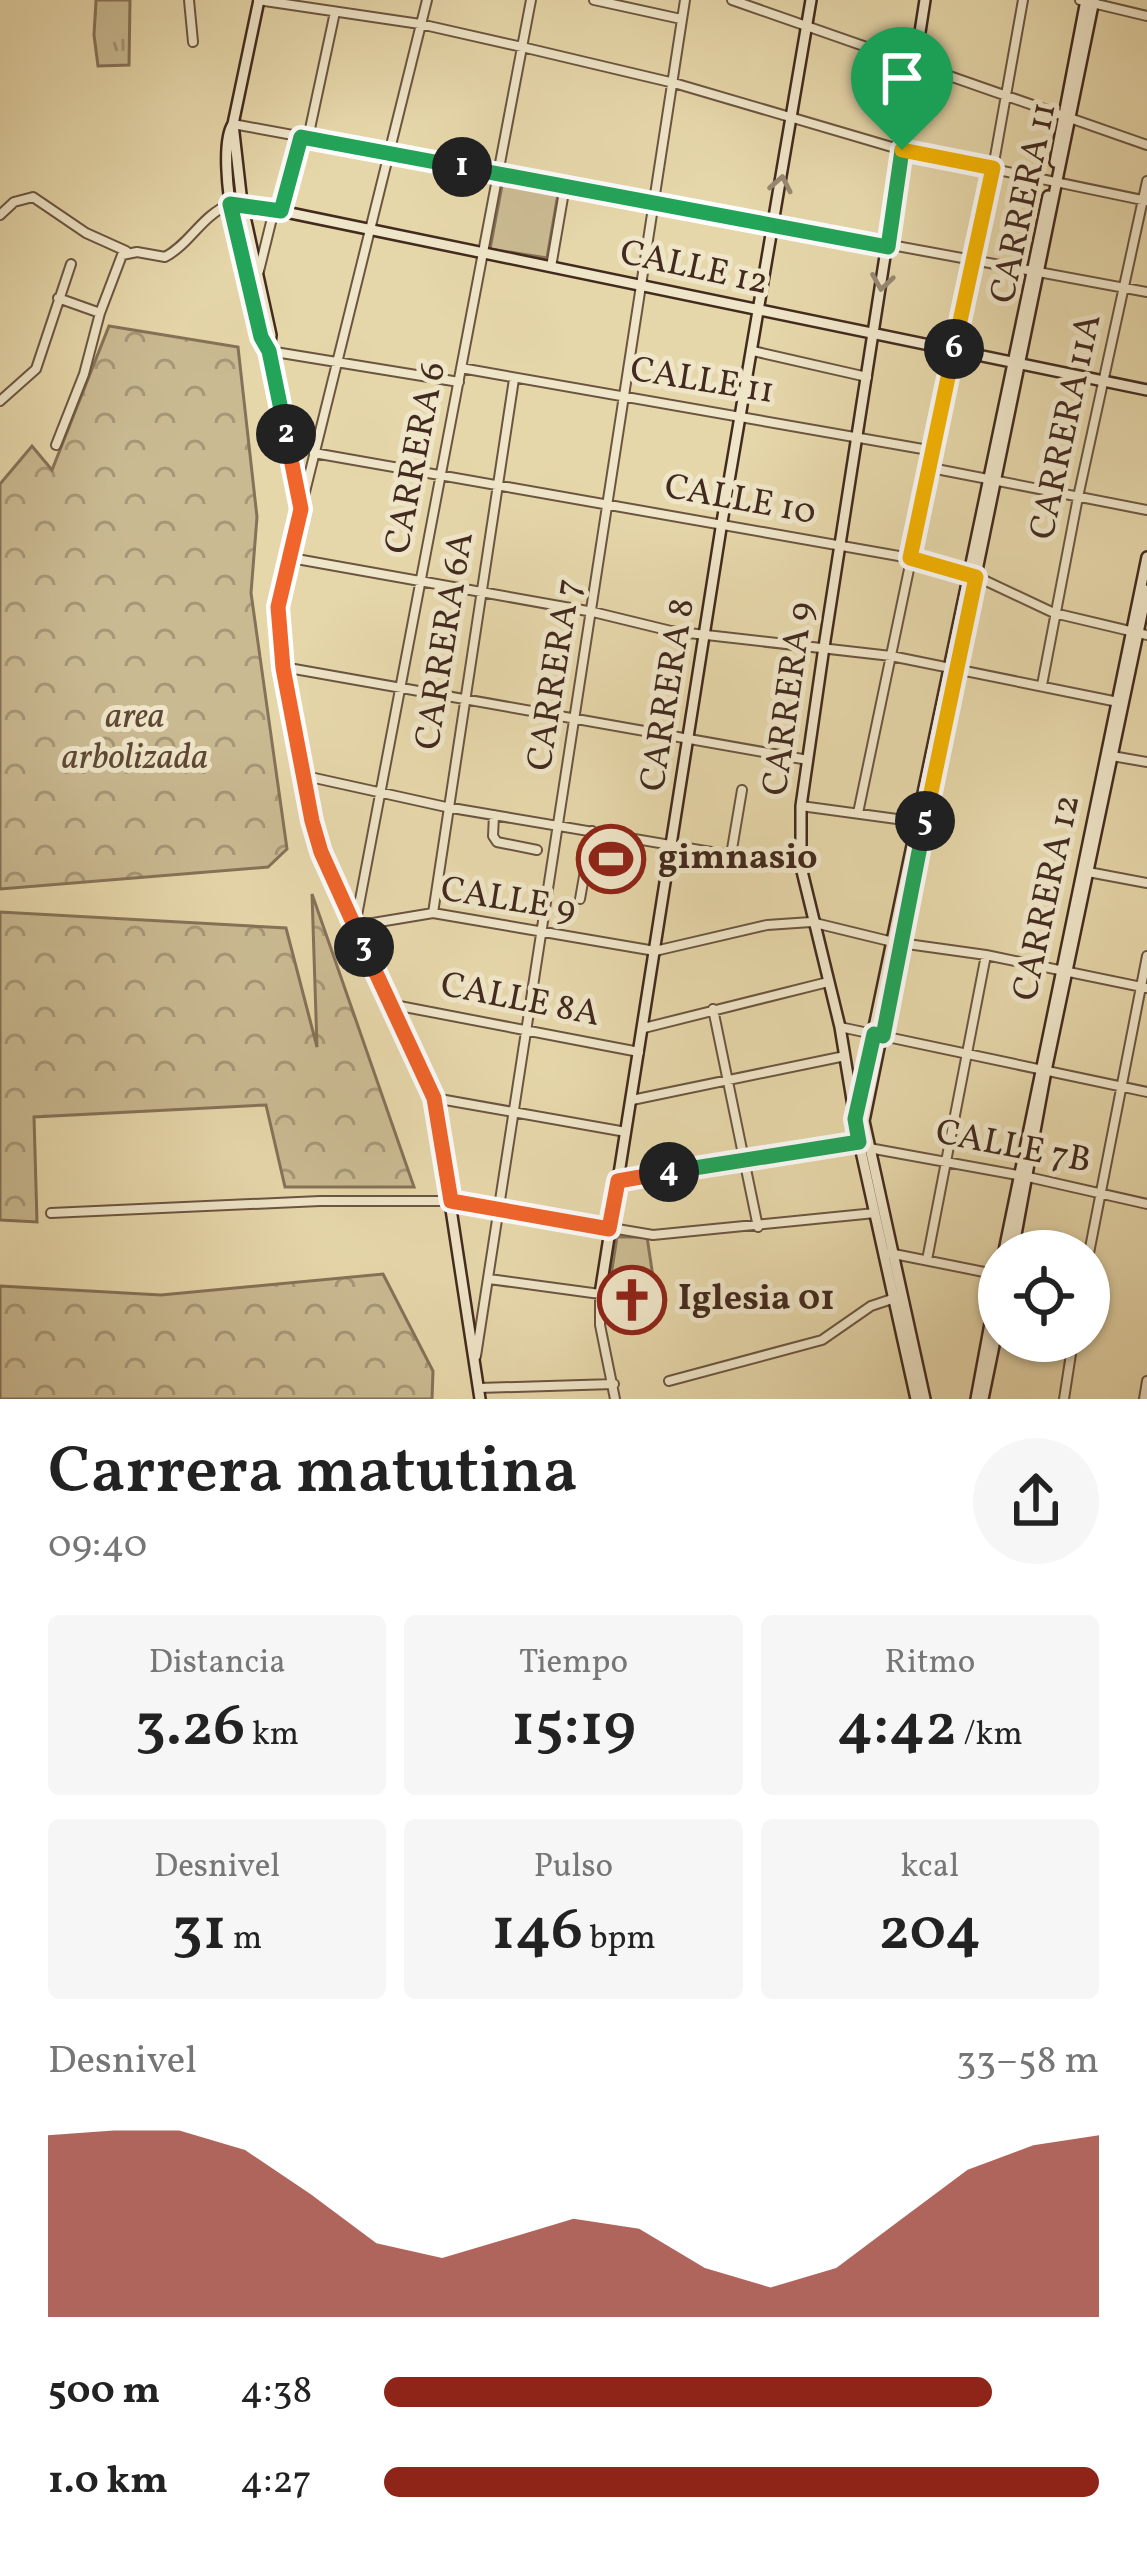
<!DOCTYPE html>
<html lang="es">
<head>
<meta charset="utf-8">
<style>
	body { margin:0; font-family:Vollkorn,serif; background:#f6f6f6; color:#222; height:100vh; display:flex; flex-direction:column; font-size:45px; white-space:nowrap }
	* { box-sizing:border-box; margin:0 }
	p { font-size:39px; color:#767676 }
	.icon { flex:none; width:66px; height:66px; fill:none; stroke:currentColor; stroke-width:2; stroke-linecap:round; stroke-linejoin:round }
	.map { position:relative; height:1399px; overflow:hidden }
	.sheet { display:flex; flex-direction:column; background:#fff; flex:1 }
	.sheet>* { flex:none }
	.buttons { position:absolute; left:978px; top:1230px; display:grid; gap:24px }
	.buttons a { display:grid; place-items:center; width:132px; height:132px; border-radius:50%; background:#fff; box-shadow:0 3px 9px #0004; font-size:60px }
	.pin { position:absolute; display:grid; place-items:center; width:102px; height:102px; color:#fff; margin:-123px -51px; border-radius:50% 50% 50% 0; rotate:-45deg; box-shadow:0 0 12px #0007 }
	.pin .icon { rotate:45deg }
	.km { position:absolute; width:60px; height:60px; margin:-30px; border-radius:50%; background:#222; color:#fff; font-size:33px; line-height:60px; text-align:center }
	.round { display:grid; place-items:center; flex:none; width:126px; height:126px; border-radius:63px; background:#f6f6f6 }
	.head { display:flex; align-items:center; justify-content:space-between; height:204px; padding:0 48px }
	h1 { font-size:66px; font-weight:600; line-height:90px }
	.stats { display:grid; grid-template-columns:repeat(3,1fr); gap:18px; height:204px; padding:12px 48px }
	.stats div { display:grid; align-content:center; border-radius:12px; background:#f6f6f6; text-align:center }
	.stats b { font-size:60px; font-weight:600 }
	.stats small { font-size:33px; font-weight:400 }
	.stats p { font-size:33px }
	.chart { height:336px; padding:24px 48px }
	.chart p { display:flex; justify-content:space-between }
	.chart svg { width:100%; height:216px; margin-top:12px; fill:#8f2418; opacity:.7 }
	ul { padding:0 48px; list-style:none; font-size:39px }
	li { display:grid; grid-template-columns:192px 144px 1fr; align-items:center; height:90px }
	li i { height:30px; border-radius:15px; background:#8f2418 }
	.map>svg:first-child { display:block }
	.grass { fill:url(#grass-tufts); stroke:#867258; stroke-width:3 }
	.forest { fill:url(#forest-crowns); stroke:#867258; stroke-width:3 }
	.park { fill:#caba92; stroke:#867258; stroke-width:3 }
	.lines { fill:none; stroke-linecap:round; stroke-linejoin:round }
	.street-casing { stroke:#6b5541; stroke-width:12 }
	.secondary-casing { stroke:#422a1e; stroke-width:14 }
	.street { stroke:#efe5c8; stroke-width:8 }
	.secondary { stroke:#efe5c8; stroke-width:9 }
	.oneway { stroke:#988873 }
	.split-1-casing { stroke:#fff; stroke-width:24 }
	.split-2-casing { stroke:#fff; stroke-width:24 }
	.split-3-casing { stroke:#fff; stroke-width:24 }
	.split-4-casing { stroke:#fff; stroke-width:24 }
	.split-5-casing { stroke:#fff; stroke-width:24 }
	.split-6-casing { stroke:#fff; stroke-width:24 }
	.split-7-casing { stroke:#fff; stroke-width:24 }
	.split-1 { stroke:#22a559; stroke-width:15 }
	.split-2 { stroke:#22a559; stroke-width:15 }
	.split-3 { stroke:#f0652b; stroke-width:15 }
	.split-4 { stroke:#f0652b; stroke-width:15 }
	.split-5 { stroke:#22a559; stroke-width:15 }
	.split-6 { stroke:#f5b400; stroke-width:15 }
	.split-7 { stroke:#f5b400; stroke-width:15 }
	.labels { text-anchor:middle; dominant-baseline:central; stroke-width:10; stroke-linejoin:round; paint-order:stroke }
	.street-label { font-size:36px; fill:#422a1e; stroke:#efe5c8 }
	.park-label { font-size:36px; font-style:italic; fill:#5d4735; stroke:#efe5c8 }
	.poi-label { font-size:36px; font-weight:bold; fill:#422a1e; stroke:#efe5c8; text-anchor:start }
</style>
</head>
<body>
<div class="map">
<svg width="1147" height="1399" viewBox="0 0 1147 1399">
	<defs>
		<pattern id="grass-tufts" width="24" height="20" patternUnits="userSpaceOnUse" patternTransform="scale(3)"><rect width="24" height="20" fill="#caba92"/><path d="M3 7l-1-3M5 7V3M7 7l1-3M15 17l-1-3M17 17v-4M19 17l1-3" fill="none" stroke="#a69777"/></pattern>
		<pattern id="forest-crowns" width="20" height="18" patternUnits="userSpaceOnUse" patternTransform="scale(3)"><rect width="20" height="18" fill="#caba92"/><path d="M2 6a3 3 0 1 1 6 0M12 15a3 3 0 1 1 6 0" fill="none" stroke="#a69777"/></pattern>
	</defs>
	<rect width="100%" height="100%" fill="#e6d7aa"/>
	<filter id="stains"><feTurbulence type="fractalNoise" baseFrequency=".00167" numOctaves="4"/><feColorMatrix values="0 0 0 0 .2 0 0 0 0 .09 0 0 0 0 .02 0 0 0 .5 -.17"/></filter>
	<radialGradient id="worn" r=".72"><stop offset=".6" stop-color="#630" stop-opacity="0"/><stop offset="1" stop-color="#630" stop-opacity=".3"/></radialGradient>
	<path class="grass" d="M96,0H130L129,65L98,66L94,35Z"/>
	<path class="forest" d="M109,326L238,347L257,517L251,593L287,849L268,867L0,889V484L32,446L52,470Z
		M312,894L414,1187H285L266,1105L34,1117L37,1222L0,1220V912L286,928L317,1047Z
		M383,1274L433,1371L432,1399H0V1286L161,1295Z"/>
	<path class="park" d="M503,180L559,188L547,258L490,249Z
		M617,1237H647L655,1290L610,1282Z"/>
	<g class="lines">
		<g class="street-casing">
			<path id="street" d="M189,0L193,42
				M258,0L420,24L522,47L674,83L902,150L1147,201
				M531,0L355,926L433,913L655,951L767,925L811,922L893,942L986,955L1147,988
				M594,0L681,19
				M732,0L1147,145
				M1080,0L1147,16
				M233,124L1147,292
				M308,138L335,12
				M281,211L301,137
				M0,215L14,202L33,197L86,233L126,251
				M551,267L565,186
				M259,271L274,210
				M58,298L100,313
				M269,351L459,382
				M753,351L867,377
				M461,368L934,451
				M0,401L36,369L71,264
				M56,445L84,374L100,313L122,255L137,252L165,257C191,243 201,216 230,204
				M314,453L910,558L969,573L1054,613L1147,635
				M931,468L1147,510
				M301,508L427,0
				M291,558L593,612L671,631L891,656L1123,703
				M283,667L808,760
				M1042,685L1078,497L1147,181
				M1112,756L1147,762
				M301,775L446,807L801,867
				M801,806L919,822
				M858,813L993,168L1023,0
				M494,815L493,836L497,842L537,850
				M731,855L742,790
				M1083,871L1147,883
				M580,899L592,831
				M433,913L514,379
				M389,1004L639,1052
				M713,1009L758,1227
				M840,1027L1147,1092
				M644,1028L828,982
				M434,1098L626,1132
				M632,1100L845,1056
				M869,1148L1028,1177L1147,1204
				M618,1181L859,1142
				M51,1213L320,1201H451L653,1235L875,1213
				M889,1253L999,1275
				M1089,1253L1147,956
				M927,1260L986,955
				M489,1279L600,1294V1325L615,1399
				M476,1356L685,0
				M669,1381L822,1340L871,1306L895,1298
				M479,1388L614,1384
				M1064,1399L1073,1341
				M1144,1399L1147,1381"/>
		</g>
		<g class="secondary-casing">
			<path id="secondary" d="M259,0L233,124C212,155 248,316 268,349
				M233,124L242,203L271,335L269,351L301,509L278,607L283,667L301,775L321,852L434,1098L480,1399
				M1055,162L1086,0
				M230,204L242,203L1147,390
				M856,1113L1048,196
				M1004,1251L1147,557
				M1013,1251L1046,1071L1147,590
				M600,1294L721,528L811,0
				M916,1399L859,1142L840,1027L801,867V806L824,647L925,0
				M925,1399L864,1121L1094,0
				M976,1399L999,1275
				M983,1399L999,1321"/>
		</g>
		<use href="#street" class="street"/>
		<use href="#secondary" class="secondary"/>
	</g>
	<defs><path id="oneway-chevron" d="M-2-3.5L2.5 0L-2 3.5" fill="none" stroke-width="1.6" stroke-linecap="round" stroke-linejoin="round" transform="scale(3)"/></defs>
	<g class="oneway">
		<use href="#oneway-chevron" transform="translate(781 184) rotate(-79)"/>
		<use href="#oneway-chevron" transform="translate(882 282) rotate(99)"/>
	</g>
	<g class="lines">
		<g class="split-1-casing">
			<path id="split-1" d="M462,167L888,247L902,150"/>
		</g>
		<g class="split-2-casing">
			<path id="split-2" d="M286,434L269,351L261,337L230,204L281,211L301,137L462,167"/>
		</g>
		<g class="split-3-casing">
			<path id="split-3" d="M286,434L301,509L278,607L283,668L312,821L321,852L364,947"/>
		</g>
		<g class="split-4-casing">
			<path id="split-4" d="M364,947L434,1098L451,1201L609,1229L618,1181L669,1172"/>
		</g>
		<g class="split-5-casing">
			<path id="split-5" d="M669,1172L859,1142L855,1119L874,1034L883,1036L925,821"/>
		</g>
		<g class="split-6-casing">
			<path id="split-6" d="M925,821L976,577L910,558L954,349"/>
		</g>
		<g class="split-7-casing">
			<path id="split-7" d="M902,150L993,168L954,349"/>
		</g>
		<use href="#split-1" class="split-1"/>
		<use href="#split-2" class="split-2"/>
		<use href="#split-3" class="split-3"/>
		<use href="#split-4" class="split-4"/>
		<use href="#split-5" class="split-5"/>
		<use href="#split-6" class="split-6"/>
		<use href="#split-7" class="split-7"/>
	</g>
	<defs>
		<g id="stadium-ring" transform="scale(3.45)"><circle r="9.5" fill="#efe5c8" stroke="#8f2418" stroke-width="1.5"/><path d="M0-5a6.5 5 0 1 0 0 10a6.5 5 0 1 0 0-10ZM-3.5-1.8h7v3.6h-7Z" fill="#8f2418"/></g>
		<g id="church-ring" transform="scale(3.45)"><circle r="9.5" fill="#efe5c8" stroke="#8f2418" stroke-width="1.5"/><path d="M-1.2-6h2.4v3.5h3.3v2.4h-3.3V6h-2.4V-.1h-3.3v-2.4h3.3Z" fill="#8f2418"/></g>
	</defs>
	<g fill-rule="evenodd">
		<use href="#stadium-ring" x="611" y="859"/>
		<use href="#church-ring" x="632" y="1300"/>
	</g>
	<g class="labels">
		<g class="street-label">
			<text transform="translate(1025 203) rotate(-78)">CARRERA 11</text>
			<text transform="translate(694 269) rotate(12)">CALLE 12</text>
			<text transform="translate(702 382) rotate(9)">CALLE 11</text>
			<text transform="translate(1067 427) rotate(-78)">CARRERA 11A</text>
			<text transform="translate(417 458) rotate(-79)">CARRERA 6</text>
			<text transform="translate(740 501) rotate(10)">CALLE 10</text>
			<text transform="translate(446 641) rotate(-81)">CARRERA 6A</text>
			<text transform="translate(556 675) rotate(-81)">CARRERA 7</text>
			<text transform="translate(669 695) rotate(-81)">CARRERA 8</text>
			<text transform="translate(790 699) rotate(-82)">CARRERA 9</text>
			<text transform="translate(1048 898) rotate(-78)">CARRERA 12</text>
			<text transform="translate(508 901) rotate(9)">CALLE 9</text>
			<text transform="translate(520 1001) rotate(11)">CALLE 8A</text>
			<text transform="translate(1013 1148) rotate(11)">CALLE 7B</text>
		</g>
		<g class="park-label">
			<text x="135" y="718">area<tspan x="135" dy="41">arbolizada</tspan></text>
		</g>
		<g class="poi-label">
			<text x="658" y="859">gimnasio</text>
			<text x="678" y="1300">Iglesia 01</text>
		</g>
	</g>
	<rect width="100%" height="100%" filter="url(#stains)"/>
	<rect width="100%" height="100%" fill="url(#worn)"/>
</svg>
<div class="buttons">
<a><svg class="icon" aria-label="locate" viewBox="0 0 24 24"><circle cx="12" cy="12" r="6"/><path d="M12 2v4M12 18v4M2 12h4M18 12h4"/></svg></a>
</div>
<div class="pin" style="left:902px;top:150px;background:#1e9e55"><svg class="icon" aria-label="arrive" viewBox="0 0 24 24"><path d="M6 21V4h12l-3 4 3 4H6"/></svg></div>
<b class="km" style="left:462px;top:167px">1</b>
<b class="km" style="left:286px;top:434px">2</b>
<b class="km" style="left:364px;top:947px">3</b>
<b class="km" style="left:669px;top:1172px">4</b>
<b class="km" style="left:925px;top:821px">5</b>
<b class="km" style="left:954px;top:349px">6</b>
</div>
<section class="sheet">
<div class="head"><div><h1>Carrera matutina</h1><p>09:40</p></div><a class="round"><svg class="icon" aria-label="share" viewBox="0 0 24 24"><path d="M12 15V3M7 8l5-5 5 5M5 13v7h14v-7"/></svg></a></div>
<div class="stats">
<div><p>Distancia</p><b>3.26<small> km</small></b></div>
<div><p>Tiempo</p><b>15:19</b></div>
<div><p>Ritmo</p><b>4:42<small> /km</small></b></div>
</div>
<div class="stats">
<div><p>Desnivel</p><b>31<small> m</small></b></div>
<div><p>Pulso</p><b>146<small> bpm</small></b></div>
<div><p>kcal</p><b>204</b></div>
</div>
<div class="chart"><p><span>Desnivel</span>33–58 m</p>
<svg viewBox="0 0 160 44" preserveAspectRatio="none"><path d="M0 44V7L10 6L20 6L30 10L40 19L50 29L60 32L70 28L80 24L90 26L100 34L110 38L120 34L130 24L140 14L150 9L160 7V44z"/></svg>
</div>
<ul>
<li><b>500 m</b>4:38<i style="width:85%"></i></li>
<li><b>1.0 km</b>4:27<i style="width:100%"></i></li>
</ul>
</section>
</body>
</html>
